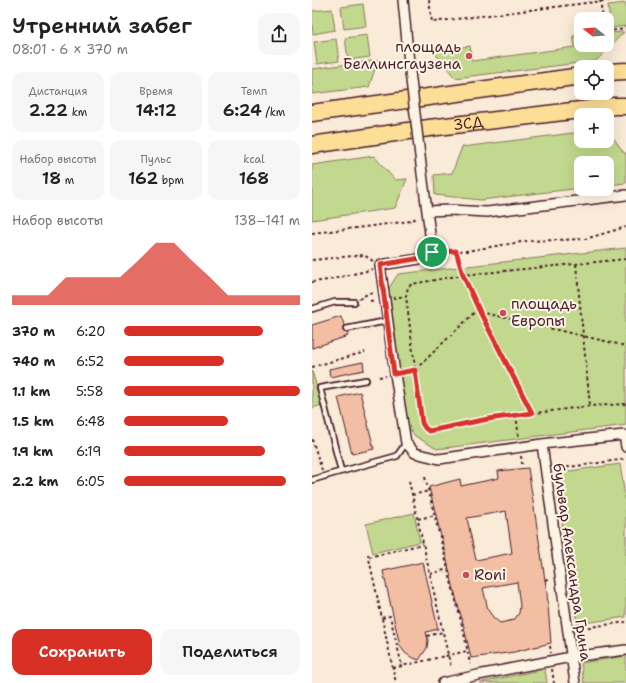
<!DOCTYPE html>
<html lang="ru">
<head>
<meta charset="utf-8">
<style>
	body { margin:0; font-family:"Shantell Sans",sans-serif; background:#f6f6f6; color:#222; height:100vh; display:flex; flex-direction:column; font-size:15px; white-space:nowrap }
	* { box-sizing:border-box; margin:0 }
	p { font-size:13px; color:#767676 }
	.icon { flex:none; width:22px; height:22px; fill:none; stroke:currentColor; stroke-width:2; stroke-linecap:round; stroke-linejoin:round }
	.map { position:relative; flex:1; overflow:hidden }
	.panel { display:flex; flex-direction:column; background:#fff; width:312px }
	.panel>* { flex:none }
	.needle { width:26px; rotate:287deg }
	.fabs { position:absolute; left:262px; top:12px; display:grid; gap:8px }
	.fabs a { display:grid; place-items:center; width:40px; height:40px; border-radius:8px; background:#fff; box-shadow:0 4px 16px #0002; font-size:20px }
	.pin { position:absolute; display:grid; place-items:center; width:34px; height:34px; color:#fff; margin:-17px; border:2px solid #fff; border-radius:50%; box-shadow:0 1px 4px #0007 }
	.round { display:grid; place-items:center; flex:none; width:42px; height:42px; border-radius:12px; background:#f6f6f6 }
	.headline { display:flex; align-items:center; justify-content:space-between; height:68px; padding:0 12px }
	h1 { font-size:22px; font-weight:600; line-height:30px }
	.stats { display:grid; grid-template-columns:repeat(3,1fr); gap:6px; height:68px; padding:4px 12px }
	.stats div { display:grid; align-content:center; border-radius:10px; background:#f6f6f6; text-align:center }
	.stats b { font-size:17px; font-weight:600 }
	.stats small { font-size:11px; font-weight:400 }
	.stats p { font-size:11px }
	.chart { height:112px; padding:8px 12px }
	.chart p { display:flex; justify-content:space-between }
	.chart svg { width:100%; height:72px; margin-top:4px; fill:#d93025; opacity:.7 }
	.primary-button { display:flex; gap:8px; margin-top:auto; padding:8px 12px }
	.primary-button a { flex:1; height:46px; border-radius:12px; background:#d93025; color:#fff; font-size:16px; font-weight:600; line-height:46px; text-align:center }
	.primary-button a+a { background:#f6f6f6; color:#222 }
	ul { padding:0 12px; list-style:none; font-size:13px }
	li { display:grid; grid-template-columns:64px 48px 1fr; align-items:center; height:30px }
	li i { height:10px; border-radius:5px; background:#d93025 }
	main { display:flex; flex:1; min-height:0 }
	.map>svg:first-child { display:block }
	.green { fill:#c2d88e; stroke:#867c5c }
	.building { fill:#f3bfa4; stroke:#4a1f2b; fill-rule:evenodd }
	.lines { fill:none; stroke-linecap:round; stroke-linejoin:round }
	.lane-casing { stroke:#4a1f2b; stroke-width:8 }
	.street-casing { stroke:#4a1f2b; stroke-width:12 }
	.highway-casing { stroke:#4a1f2b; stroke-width:19 }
	.path { stroke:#4a1f2b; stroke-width:2; stroke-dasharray:3 3; stroke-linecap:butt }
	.lane { stroke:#fcf5e5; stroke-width:4.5 }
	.street { stroke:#fcf5e5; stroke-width:9 }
	.highway { stroke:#fcde96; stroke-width:16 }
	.street-bridge-casing { stroke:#4a1f2b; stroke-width:12; stroke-linecap:butt }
	.street-bridge { stroke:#fcf5e5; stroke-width:9 }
	.route-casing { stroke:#fff; stroke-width:8 }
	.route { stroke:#d93025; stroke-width:5 }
	.poi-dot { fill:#d1495b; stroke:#fcf5e5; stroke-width:1.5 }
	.labels { text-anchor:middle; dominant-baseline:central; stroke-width:4; stroke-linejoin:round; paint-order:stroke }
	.poi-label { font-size:15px; fill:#4a1f2b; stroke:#fcf5e5; text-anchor:start }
	.street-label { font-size:15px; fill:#4a1f2b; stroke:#fcf5e5 }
</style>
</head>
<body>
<main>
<section class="panel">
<div class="headline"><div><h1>Утренний забег</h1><p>08:01 · 6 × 370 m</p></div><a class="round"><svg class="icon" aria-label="share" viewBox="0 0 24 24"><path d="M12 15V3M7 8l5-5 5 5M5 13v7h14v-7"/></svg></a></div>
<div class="stats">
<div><p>Дистанция</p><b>2.22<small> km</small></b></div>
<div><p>Время</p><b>14:12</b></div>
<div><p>Темп</p><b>6:24<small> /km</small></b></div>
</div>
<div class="stats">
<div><p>Набор высоты</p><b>18<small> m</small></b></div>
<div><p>Пульс</p><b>162<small> bpm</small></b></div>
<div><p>kcal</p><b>168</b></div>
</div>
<div class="chart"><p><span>Набор высоты</span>138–141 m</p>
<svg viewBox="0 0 160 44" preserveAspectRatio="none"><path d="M0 44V38L10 38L20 38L30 27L40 27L50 27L60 27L70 17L80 6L90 6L100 17L110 27L120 38L130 38L140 38L150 38L160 38V44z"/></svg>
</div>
<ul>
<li><b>370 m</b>6:20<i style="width:79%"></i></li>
<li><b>740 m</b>6:52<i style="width:57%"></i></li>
<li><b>1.1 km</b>5:58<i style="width:100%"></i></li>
<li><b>1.5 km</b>6:48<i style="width:59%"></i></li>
<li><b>1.9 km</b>6:19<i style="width:80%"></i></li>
<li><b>2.2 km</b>6:05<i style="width:92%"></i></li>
</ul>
<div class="primary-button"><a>Сохранить</a><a>Поделиться</a></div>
</section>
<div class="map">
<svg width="314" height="683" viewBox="0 0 314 683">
	<rect width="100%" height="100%" fill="#faead8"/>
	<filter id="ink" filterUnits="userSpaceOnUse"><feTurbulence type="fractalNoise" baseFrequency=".025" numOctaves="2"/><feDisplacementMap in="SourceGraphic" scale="8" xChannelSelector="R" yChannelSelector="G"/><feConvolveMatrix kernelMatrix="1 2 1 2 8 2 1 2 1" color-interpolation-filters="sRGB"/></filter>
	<g filter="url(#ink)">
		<path class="green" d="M314,3V26L299,28L296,5Z
			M51,4L54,26L32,29L29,7Z
			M20,9L23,30L1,34L0,25V11Z
			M312,32L284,61L143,78L121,51L158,46L160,61L263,47L261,36L269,35V45H295V33Z
			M55,35L58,57L36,60L33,38Z
			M24,39L27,61L5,64L2,42Z
			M66,60L57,87L0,94V69Z
			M295,129L312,153H314V183L295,185V163H269V188L169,200L123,195L122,175L140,173L150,147L269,132V141H295Z
			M62,156L83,180L95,179L83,208L0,220V165Z
			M314,248V425L125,449L103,436L94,424L77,288L86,274Z
			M0,371L10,405L0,408Z
			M308,464L314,504V617L265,624L243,473Z
			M102,513L108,542L61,553L54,524Z
			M314,656V683H272L269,663Z
			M233,669L235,683H168L170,682Z"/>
		<path class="building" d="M29,316L36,336L0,348V325Z
			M51,362L52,370L18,377L17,369Z
			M48,392L62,449L40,454L26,397Z
			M216,468L235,593L239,643L202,652L159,658L150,619L146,606L117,487L148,479L149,486L187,478L186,471ZM194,511L200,553L164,560L155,518ZM205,582L208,606L207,613L202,620L188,623L181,617L176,610L171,588Z
			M111,562L126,629L114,632L116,640L115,648L107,660L99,657L93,653L88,646L71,571Z"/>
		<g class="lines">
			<g class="lane-casing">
				<path id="lane" d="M0,309L23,302H42
					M34,329L75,321
					M29,471L8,388L54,380
					M0,480L20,474L85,456L94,443"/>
			</g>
			<g class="street-casing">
				<path id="street" d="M91,0L97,63
					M110,173L121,257L68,265L83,374L94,443L103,453L127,459L230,444L312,435L314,447
					M115,211L138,210L175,212L314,195
					M230,444L263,683
					M131,683L166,675L259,657L314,650"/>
			</g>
			<g class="highway-casing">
				<g id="highway">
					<path d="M295,72L314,71"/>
					<path d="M0,113L269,76"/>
					<path id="s1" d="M0,145L117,128L302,106H314"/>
				</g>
			</g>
			<path class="path" d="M117,0L120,22L299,0
				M288,0L291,19
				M295,31L314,29
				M0,233L44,228L99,221L106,217
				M129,252L154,251L215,241L273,239L314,227
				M144,252L151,275L168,312L220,413
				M314,259L151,275L100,284L96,287L94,296L110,423L113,428L117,431L176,419L278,406L314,404
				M0,260L52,255L61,261
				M264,264L278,406
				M0,282L16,280L54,271L60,269
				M81,298L94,296
				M47,299L57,293L63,292
				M58,301L63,300
				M168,312L314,346
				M0,367L53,352
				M92,372L103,370L166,309
				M67,377L74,376
				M204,415L207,438
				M0,439L10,470
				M209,456L210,464
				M243,469L314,459
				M113,477L152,633L158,664
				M97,481L139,668
				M100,495L117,491
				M106,519L124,515
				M56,554L84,683
				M57,557L111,544
				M118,574L136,569
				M233,580L236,579
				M70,618L78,616L90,666
				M264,629L314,622
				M115,636L131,632
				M238,646L239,653
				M81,668L155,651
				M240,669L242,683"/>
			<use href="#lane" class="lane"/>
			<use href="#street" class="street"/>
			<use href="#highway" class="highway"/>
			<g class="street-bridge-casing">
				<path id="street-bridge" d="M97,63L110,173"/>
			</g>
			<use href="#street-bridge" class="street-bridge"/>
		</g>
	</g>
	<g class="lines" filter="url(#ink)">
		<g class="route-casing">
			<path id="route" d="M144,251L151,275L168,312L220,413L176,419L117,431L113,428L110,423L103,370L82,374L68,265L121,256L120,252Z"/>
		</g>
		<use href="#route" class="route"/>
	</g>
	<g class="poi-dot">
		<circle cx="157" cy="56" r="4"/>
		<circle cx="191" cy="313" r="4"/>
		<circle cx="154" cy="575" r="4"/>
	</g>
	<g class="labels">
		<g class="poi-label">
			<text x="149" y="47" text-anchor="end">площадь<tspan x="149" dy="17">Беллинсгаузена</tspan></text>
			<text x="199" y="304">площадь<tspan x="199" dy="17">Европы</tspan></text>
			<text x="162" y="575">Roni</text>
		</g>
		<g class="street-label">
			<text stroke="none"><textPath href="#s1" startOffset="158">ЗСД</textPath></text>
			<text transform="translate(260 562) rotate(82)">бульвар Александра Грина</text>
		</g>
	</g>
</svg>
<div class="fabs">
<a><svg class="needle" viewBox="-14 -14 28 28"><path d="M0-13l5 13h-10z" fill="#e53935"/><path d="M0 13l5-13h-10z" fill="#767676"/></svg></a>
<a><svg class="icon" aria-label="locate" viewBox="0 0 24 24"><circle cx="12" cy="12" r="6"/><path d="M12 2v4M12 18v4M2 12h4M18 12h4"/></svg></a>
<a>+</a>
<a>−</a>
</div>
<div class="pin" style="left:120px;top:252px;background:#1e9e55"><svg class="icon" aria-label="arrive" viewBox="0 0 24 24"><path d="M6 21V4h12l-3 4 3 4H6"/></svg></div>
</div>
</main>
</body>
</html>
